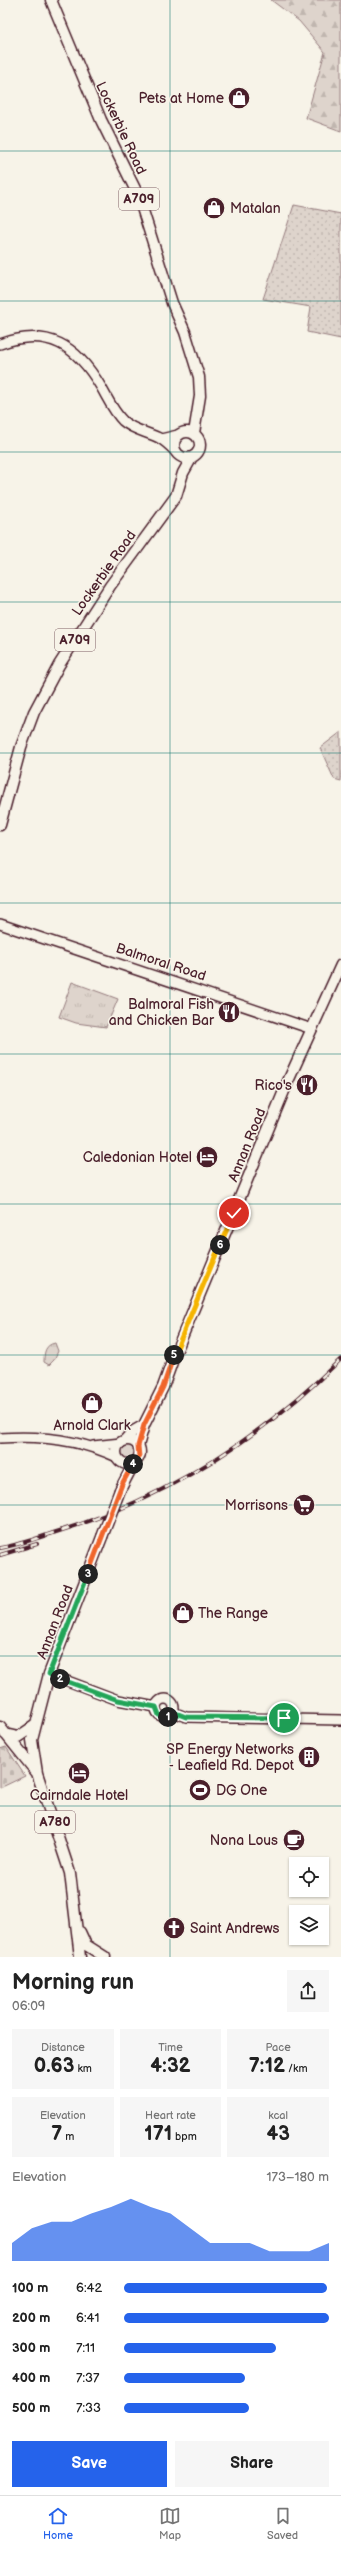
<!DOCTYPE html>
<html lang="en">
<head>
<meta charset="utf-8">
<style>
	body { margin:0; font-family:"Balsamiq Sans",sans-serif; background:#f6f6f6; color:#222; height:100vh; display:flex; flex-direction:column; font-size:15px; white-space:nowrap }
	* { box-sizing:border-box; margin:0 }
	p { font-size:13px; color:#767676 }
	.icon { flex:none; width:22px; height:22px; fill:none; stroke:currentColor; stroke-width:2; stroke-linecap:round; stroke-linejoin:round }
	.map { position:relative; height:1957px; overflow:hidden }
	.details { display:flex; flex-direction:column; background:#fff; flex:1 }
	.details>* { flex:none }
	.buttons { position:absolute; left:289px; top:1857px; display:grid; gap:8px }
	.buttons a { display:grid; place-items:center; width:40px; height:40px; border-radius:0px; background:#fff; box-shadow:0 1px 3px #0004; font-size:20px }
	.pin { position:absolute; display:grid; place-items:center; width:34px; height:34px; color:#fff; margin:-17px; border:2px solid #fff; border-radius:50%; box-shadow:0 1px 4px #0007 }
	.km { position:absolute; width:20px; height:20px; margin:-10px; border-radius:50%; background:#222; color:#fff; font-size:11px; line-height:20px; text-align:center }
	.round { display:grid; place-items:center; flex:none; width:42px; height:42px; border-radius:0px; background:#f6f6f6 }
	.overview { display:flex; align-items:center; justify-content:space-between; height:68px; padding:0 12px }
	h1 { font-size:22px; font-weight:600; line-height:30px }
	.metrics { display:grid; grid-template-columns:repeat(3,1fr); gap:6px; height:68px; padding:4px 12px }
	.metrics div { display:grid; align-content:center; border-radius:0px; background:#f6f6f6; text-align:center }
	.metrics b { font-size:20px; font-weight:600 }
	.metrics small { font-size:11px; font-weight:400 }
	.metrics p { font-size:11px }
	.chart { height:112px; padding:8px 12px }
	.chart p { display:flex; justify-content:space-between }
	.chart svg { width:100%; height:72px; margin-top:4px; fill:#2563eb; opacity:.7 }
	.action { display:flex; gap:8px; margin-top:auto; padding:8px 12px }
	.action a { flex:1; height:46px; border-radius:0px; background:#2563eb; color:#fff; font-size:16px; font-weight:600; line-height:46px; text-align:center }
	.action a+a { background:#f6f6f6; color:#222 }
	ul { padding:0 12px; list-style:none; font-size:13px }
	li { display:grid; grid-template-columns:64px 48px 1fr; align-items:center; height:30px }
	li i { height:10px; border-radius:5px; background:#2563eb }
	.dock { display:flex; justify-content:space-around; align-items:center; height:56px; border-top:1px solid #e0e0e0; background:#fff; font-size:11px; color:#767676 }
	.dock a { display:grid; justify-items:center; gap:2px }
	.dock .active { color:#2563eb }
	.map>svg:first-child { display:block }
	.grass { fill:url(#grass-tufts); stroke:#947a7c }
	.forest { fill:url(#forest-firs); stroke:#947a7c }
	.cemetery { fill:url(#cemetery-stones); stroke:#947a7c }
	.garden { fill:url(#garden-dots); stroke:#947a7c }
	.lines { fill:none; stroke-linecap:round; stroke-linejoin:round }
	.secondary-casing { stroke:#4a1f2b; stroke-width:12 }
	.primary-casing { stroke:#4a1f2b; stroke-width:13 }
	.secondary { stroke:#f7f3e8; stroke-width:9 }
	.primary { stroke:#f7f3e8; stroke-width:10 }
	.rail-casing { stroke:#4a1f2b; stroke-width:4 }
	.rail { stroke:#f7f3e8; stroke-width:2.5; stroke-dasharray:8; stroke-linecap:butt }
	.primary-bridge-casing { stroke:#4a1f2b; stroke-width:13; stroke-linecap:butt }
	.primary-bridge { stroke:#f7f3e8; stroke-width:10 }
	.split-1-casing { stroke:#fff; stroke-width:8 }
	.split-2-casing { stroke:#fff; stroke-width:8 }
	.split-3-casing { stroke:#fff; stroke-width:8 }
	.split-4-casing { stroke:#fff; stroke-width:8 }
	.split-5-casing { stroke:#fff; stroke-width:8 }
	.split-6-casing { stroke:#fff; stroke-width:8 }
	.split-7-casing { stroke:#fff; stroke-width:8 }
	.split-1 { stroke:#22a559; stroke-width:5 }
	.split-2 { stroke:#22a559; stroke-width:5 }
	.split-3 { stroke:#22a559; stroke-width:5 }
	.split-4 { stroke:#f0652b; stroke-width:5 }
	.split-5 { stroke:#f0652b; stroke-width:5 }
	.split-6 { stroke:#f5b400; stroke-width:5 }
	.split-7 { stroke:#f5b400; stroke-width:5 }
	.grid { fill:none; stroke:#0f766e; stroke-width:1; stroke-opacity:0.55 }
	.labels { text-anchor:middle; dominant-baseline:central; stroke-width:3; stroke-linejoin:round; paint-order:stroke }
	.shield { fill:#f7f3e8; stroke:#7e5f64; stroke-width:1 }
	.shield-label { font-size:13px; font-weight:bold; fill:#4a1f2b }
	.poi-label { font-size:14px; fill:#4a1f2b; stroke:#f7f3e8; text-anchor:end }
	.street-label { font-size:14px; fill:#4a1f2b; stroke:#f7f3e8 }
</style>
</head>
<body>
<div class="map">
<svg width="341" height="1957" viewBox="0 0 341 1957">
	<defs>
		<pattern id="grass-tufts" width="24" height="20" patternUnits="userSpaceOnUse"><rect width="24" height="20" fill="#ded4cc"/><path d="M3 7l-1-3M5 7V3M7 7l1-3M15 17l-1-3M17 17v-4M19 17l1-3" fill="none" stroke="#c0b6af"/></pattern>
		<pattern id="forest-firs" width="22" height="20" patternUnits="userSpaceOnUse"><rect width="22" height="20" fill="#ded4cc"/><path d="M5 1l3.5 6h-7zM16 11l3.5 6h-7z" fill="#c0b6af"/></pattern>
		<pattern id="cemetery-stones" width="16" height="16" patternUnits="userSpaceOnUse"><rect width="16" height="16" fill="#ded4cc"/><path d="M2 7V4a2 2 0 0 1 4 0v3zM10 15v-3a2 2 0 0 1 4 0v3z" fill="#c0b6af"/></pattern>
		<pattern id="garden-dots" width="8" height="8" patternUnits="userSpaceOnUse"><rect width="8" height="8" fill="#ded4cc"/><path d="M2 2h.1M6 6h.1" fill="none" stroke="#c0b6af" stroke-width="1.8" stroke-linecap="round"/></pattern>
	</defs>
	<rect width="100%" height="100%" fill="#f7f3e8"/>
	<filter id="ink" filterUnits="userSpaceOnUse"><feTurbulence type="fractalNoise" baseFrequency=".025" numOctaves="2"/><feDisplacementMap in="SourceGraphic" scale="8" xChannelSelector="R" yChannelSelector="G"/><feConvolveMatrix kernelMatrix="1 2 1 2 8 2 1 2 1" color-interpolation-filters="sRGB"/></filter>
	<g filter="url(#ink)">
		<path class="grass" d="M72,982L118,999L106,1027L76,1023L59,1017Z
			M55,1343L58,1351L54,1360L49,1365L44,1362C44,1352 45,1345 55,1343Z
			M120 1452a8 8 0 1 1 16 0a8 8 0 1 1-16 0Z"/>
		<path class="forest" d="M271,0H341V131L306,118L325,52L299,21Z"/>
		<path class="cemetery" d="M6,1747L25,1776L0,1788V1749Z"/>
		<path class="garden" d="M294,205L341,214V339L307,332L311,307L263,299Z
			M341,732V781L334,779L320,748Z"/>
		<g class="lines">
			<g class="secondary-casing">
				<path id="secondary" d="M0,344C48,326 77,346 101,387C108,399 113,411 123,421C134,431 149,432 161,439C166,442 171,447 175,451
					M161,439L178,435
					M0,924L312,1029
					M0,1438C40,1435 81,1440 117,1457
					M93,1446L121,1443
					M49,1674L118,1700L156,1707
					M156 1708a9 9 0 1 1 18 0a9 9 0 1 1-18 0Z
					M173,1712L186,1717L341,1720"/>
			</g>
			<g class="primary-casing">
				<path id="primary" d="M51,0L101,120L138,195L172,303L185,332L199,377L200,396L194,433
					M174 445a13 13 0 1 1 26 0a13 13 0 1 1-26 0Z
					M0,825L21,747L34,712L59,665L110,586L176,496L183,473L192,457
					M116 1452a12 12 0 1 1 24 0a12 12 0 1 1-24 0Z
					M124,1441L132,1432L144,1425
					M138,1446L144,1425L163,1387L175,1354L289,1079L341,965
					M120,1490L134,1463
					M0,1727L37,1773
					M5,1734L18,1737L34,1726
					M80,1932L86,1945L105,1957
					M80,1957L70,1873L37,1773L32,1740L49,1674L102,1537"/>
			</g>
			<use href="#secondary" class="secondary"/>
			<use href="#primary" class="primary"/>
			<g class="rail-casing">
				<path id="rail" d="M0,1548C18,1545 35,1539 53,1533C163,1500 259,1440 341,1359
					M0,1555L37,1544"/>
			</g>
			<use href="#rail" class="rail"/>
			<g class="primary-bridge-casing">
				<path id="primary-bridge" d="M102,1537L120,1490"/>
			</g>
			<use href="#primary-bridge" class="primary-bridge"/>
		</g>
	</g>
	<g class="lines" filter="url(#ink)">
		<g class="split-1-casing">
			<path id="split-1" d="M168,1717L173,1712L186,1717L284,1718"/>
		</g>
		<g class="split-2-casing">
			<path id="split-2" d="M60,1679L118,1700L156,1707L159,1715L168,1717"/>
		</g>
		<g class="split-3-casing">
			<path id="split-3" d="M60,1679L49,1674L88,1574"/>
		</g>
		<g class="split-4-casing">
			<path id="split-4" d="M88,1574L122,1484L133,1464"/>
		</g>
		<g class="split-5-casing">
			<path id="split-5" d="M133,1464L139,1457L138,1446L144,1425L163,1387L174,1355"/>
		</g>
		<g class="split-6-casing">
			<path id="split-6" d="M174,1355L220,1245"/>
		</g>
		<g class="split-7-casing">
			<path id="split-7" d="M220,1245L234,1213"/>
		</g>
		<use href="#split-1" class="split-1"/>
		<use href="#split-2" class="split-2"/>
		<use href="#split-3" class="split-3"/>
		<use href="#split-4" class="split-4"/>
		<use href="#split-5" class="split-5"/>
		<use href="#split-6" class="split-6"/>
		<use href="#split-7" class="split-7"/>
	</g>
	<path class="grid" d="M170,0V1957M0,151H341M0,301H341M0,452H341M0,602H341M0,753H341M0,903H341M0,1054H341M0,1204H341M0,1355H341M0,1505H341M0,1656H341M0,1806H341"/>
	<defs>
		<g id="shop-disc" transform="scale(1.15)"><circle r="9.5" fill="#4a1f2b" stroke="#f7f3e8"/><path d="M-5-2.5h2.3a2.7 3.5 0 0 1 5.4 0H5L5.5 6h-11ZM-1.5-2.5h3a1.5 2.3 0 0 0-3 0Z" fill="#fff"/></g>
		<g id="restaurant-disc" transform="scale(1.15)"><circle r="9.5" fill="#4a1f2b" stroke="#f7f3e8"/><path d="M-5-6h1v4h1v-4h1v4h1v-4h1v5L-1.5 .5V6h-2V.5L-5-1ZM5-6V6H3V1.5H1.5Q1.5-4 5-6Z" fill="#fff"/></g>
		<g id="hotel-disc" transform="scale(1.15)"><circle r="9.5" fill="#4a1f2b" stroke="#f7f3e8"/><path d="M-6-4.5h1.5V1H6V5H4.5V3h-9V5H-6ZM-4 0a1.8 1.8 0 1 1 3.6 0ZM.5 0V-2.5h3Q6-2.5 6 0Z" fill="#fff"/></g>
		<g id="supermarket-disc" transform="scale(1.15)"><circle r="9.5" fill="#4a1f2b" stroke="#f7f3e8"/><path d="M-6-5.5h2.5l.6 2H6L4.5 2H-2.5L-4.4-4H-6ZM-1.5 3.2a1.3 1.3 0 1 0 .1 0ZM3 3.2a1.3 1.3 0 1 0 .1 0Z" fill="#fff"/></g>
		<g id="building-disc" transform="scale(1.15)"><circle r="9.5" fill="#4a1f2b" stroke="#f7f3e8"/><path d="M-4-6H4V6H1V3H-1V6H-4ZM-2.5-4.3h1.7v1.8h-1.7ZM.8-4.3h1.7v1.8H.8ZM-2.5-1h1.7V.8h-1.7ZM.8-1h1.7V.8H.8Z" fill="#fff"/></g>
		<g id="stadium-disc" transform="scale(1.15)"><circle r="9.5" fill="#4a1f2b" stroke="#f7f3e8"/><path d="M0-5a6.5 5 0 1 0 0 10a6.5 5 0 1 0 0-10ZM-3.5-1.8h7v3.6h-7Z" fill="#fff"/></g>
		<g id="cafe-disc" transform="scale(1.15)"><circle r="9.5" fill="#4a1f2b" stroke="#f7f3e8"/><path d="M-5.5-4.5H6V0H3Q3 3.5 0 3.5H-2.5Q-5.5 3.5-5.5 0ZM3-3.2v2h1.7v-2ZM-6 4.5H4V6H-6Z" fill="#fff"/></g>
		<g id="church-disc" transform="scale(1.15)"><circle r="9.5" fill="#4a1f2b" stroke="#f7f3e8"/><path d="M-1.2-6h2.4v3.5h3.3v2.4h-3.3V6h-2.4V-.1h-3.3v-2.4h3.3Z" fill="#fff"/></g>
	</defs>
	<g fill-rule="evenodd">
		<use href="#shop-disc" x="239" y="98"/>
		<use href="#shop-disc" x="214" y="208"/>
		<use href="#restaurant-disc" x="229" y="1012"/>
		<use href="#restaurant-disc" x="307" y="1085"/>
		<use href="#hotel-disc" x="207" y="1157"/>
		<use href="#shop-disc" x="92" y="1403"/>
		<use href="#supermarket-disc" x="304" y="1505"/>
		<use href="#shop-disc" x="183" y="1613"/>
		<use href="#building-disc" x="309" y="1757"/>
		<use href="#hotel-disc" x="79" y="1773"/>
		<use href="#stadium-disc" x="200" y="1790"/>
		<use href="#cafe-disc" x="294" y="1840"/>
		<use href="#church-disc" x="174" y="1928"/>
	</g>
	<g class="labels">
		<g class="shield">
			<rect x="119" y="188" width="40" height="22" rx="3"/>
			<rect x="55" y="629" width="40" height="22" rx="3"/>
			<rect x="35" y="1811" width="40" height="22" rx="3"/>
		</g>
		<g class="shield-label">
			<text x="139" y="199">A709</text>
			<text x="75" y="640">A709</text>
			<text x="55" y="1822">A780</text>
		</g>
		<g class="poi-label">
			<text x="224" y="98">Pets at Home</text>
			<text x="230" y="208" text-anchor="start">Matalan</text>
			<text x="214" y="1004">Balmoral Fish<tspan x="214" dy="16">and Chicken Bar</tspan></text>
			<text x="292" y="1085">Rico's</text>
			<text x="192" y="1157">Caledonian Hotel</text>
			<text x="92" y="1425" text-anchor="middle">Arnold Clark</text>
			<text x="288" y="1505">Morrisons</text>
			<text x="198" y="1613" text-anchor="start">The Range</text>
			<text x="294" y="1749">SP Energy Networks<tspan x="294" dy="16">- Leafield Rd. Depot</tspan></text>
			<text x="216" y="1790" text-anchor="start">DG One</text>
			<text x="79" y="1795" text-anchor="middle">Cairndale Hotel</text>
			<text x="278" y="1840">Nona Lous</text>
			<text x="190" y="1928" text-anchor="start">Saint Andrews</text>
		</g>
		<g class="street-label">
			<text transform="translate(121 128) rotate(65)">Lockerbie Road</text>
			<text transform="translate(104 573) rotate(-55)">Lockerbie Road</text>
			<text transform="translate(161 962) rotate(18)">Balmoral Road</text>
			<text transform="translate(247 1145) rotate(-68)">Annan Road</text>
			<text transform="translate(55 1622) rotate(-69)">Annan Road</text>
		</g>
	</g>
</svg>
<div class="buttons">
<a><svg class="icon" aria-label="locate" viewBox="0 0 24 24"><circle cx="12" cy="12" r="6"/><path d="M12 2v4M12 18v4M2 12h4M18 12h4"/></svg></a>
<a><svg class="icon" aria-label="layers" viewBox="0 0 24 24"><path d="M12 4l9 5-9 5-9-5zM3 14l9 5 9-5"/></svg></a>
</div>
<div class="pin" style="left:284px;top:1718px;background:#1e9e55"><svg class="icon" aria-label="arrive" viewBox="0 0 24 24"><path d="M6 21V4h12l-3 4 3 4H6"/></svg></div>
<div class="pin" style="left:234px;top:1213px;background:#d93025"><svg class="icon" aria-label="check" viewBox="0 0 24 24"><path d="M5 12l5 5 9-10"/></svg></div>
<b class="km" style="left:168px;top:1717px">1</b>
<b class="km" style="left:60px;top:1679px">2</b>
<b class="km" style="left:88px;top:1574px">3</b>
<b class="km" style="left:133px;top:1464px">4</b>
<b class="km" style="left:174px;top:1355px">5</b>
<b class="km" style="left:220px;top:1245px">6</b>
</div>
<section class="details">
<div class="overview"><div><h1>Morning run</h1><p>06:09</p></div><a class="round"><svg class="icon" aria-label="share" viewBox="0 0 24 24"><path d="M12 15V3M7 8l5-5 5 5M5 13v7h14v-7"/></svg></a></div>
<div class="metrics">
<div><p>Distance</p><b>0.63<small> km</small></b></div>
<div><p>Time</p><b>4:32</b></div>
<div><p>Pace</p><b>7:12<small> /km</small></b></div>
</div>
<div class="metrics">
<div><p>Elevation</p><b>7<small> m</small></b></div>
<div><p>Heart rate</p><b>171<small> bpm</small></b></div>
<div><p>kcal</p><b>43</b></div>
</div>
<div class="chart"><p><span>Elevation</span>173–180 m</p>
<svg viewBox="0 0 160 44" preserveAspectRatio="none"><path d="M0 44V33L10 24L20 20L30 20L40 15L50 11L60 6L70 11L80 15L90 24L100 33L110 33L120 33L130 38L140 38L150 38L160 33V44z"/></svg>
</div>
<ul>
<li><b>100 m</b>6:42<i style="width:99%"></i></li>
<li><b>200 m</b>6:41<i style="width:100%"></i></li>
<li><b>300 m</b>7:11<i style="width:74%"></i></li>
<li><b>400 m</b>7:37<i style="width:59%"></i></li>
<li><b>500 m</b>7:33<i style="width:61%"></i></li>
</ul>
<div class="action"><a>Save</a><a>Share</a></div>
</section>
<nav class="dock">
<a class="active"><svg class="icon" aria-label="home" viewBox="0 0 24 24"><path d="M3 11l9-7 9 7M6 9v11h12V9"/></svg>Home</a>
<a><svg class="icon" aria-label="map" viewBox="0 0 24 24"><path d="M3 6l6-2 6 2 6-2v14l-6 2-6-2-6 2zM9 4v14M15 6v14"/></svg>Map</a>
<a><svg class="icon" aria-label="saved" viewBox="0 0 24 24"><path d="M7 4h10v16l-5-4-5 4z"/></svg>Saved</a>
</nav>
</body>
</html>
